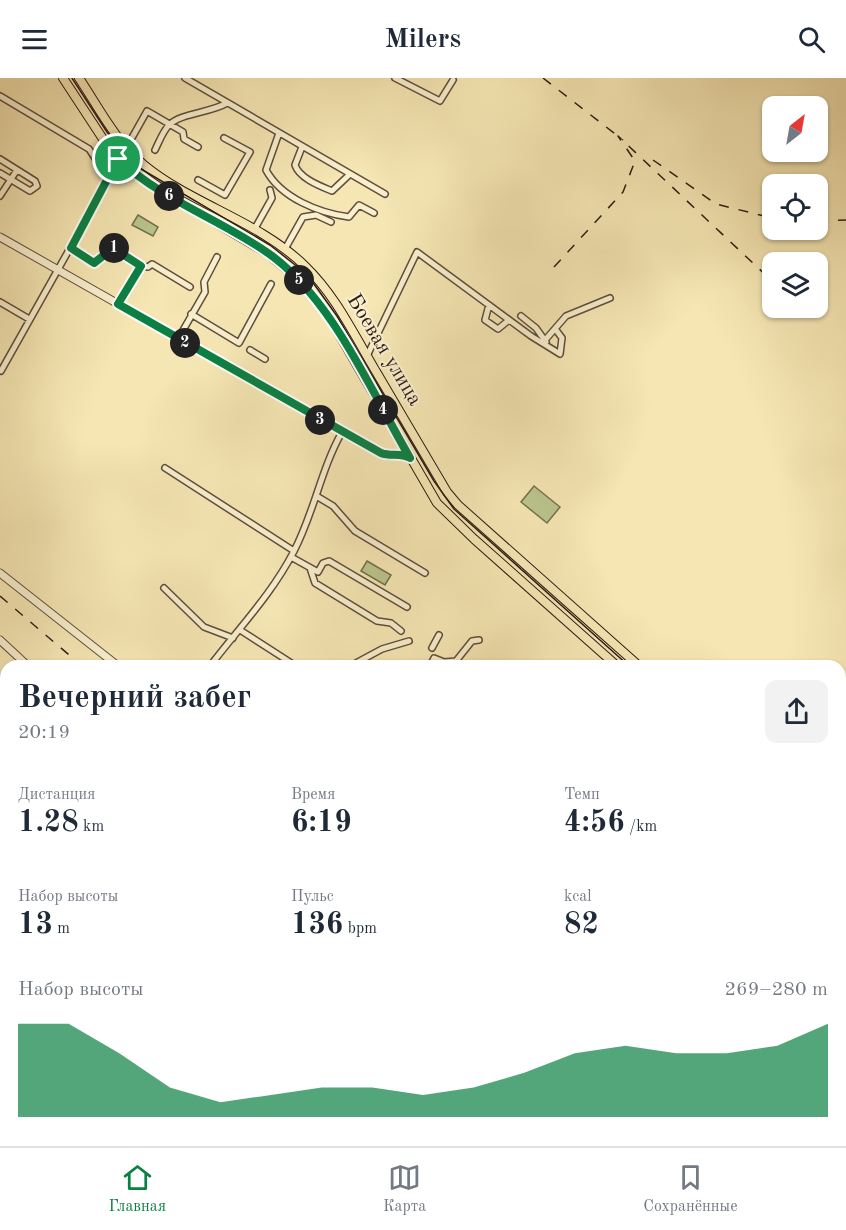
<!DOCTYPE html>
<html lang="ru">
<head>
<meta charset="utf-8">
<style>
	body { margin:0; font-family:"Old Standard TT",serif; background:#f2f2f3; color:#1f2937; height:100vh; display:flex; flex-direction:column; font-size:22px; white-space:nowrap }
	* { box-sizing:border-box; margin:0 }
	p { font-size:20px; color:#747a83 }
	.icon { flex:none; width:33px; height:33px; fill:none; stroke:currentColor; stroke-width:2; stroke-linecap:round; stroke-linejoin:round }
	.map { position:relative; flex:1; overflow:hidden }
	.panel { position:absolute; left:0px; top:582px; width:846px; height:486px; display:flex; flex-direction:column; background:#fff; border-radius:18px 18px 0 0; box-shadow:0 2px 4px #0004 }
	.panel>* { flex:none }
	.needle { width:39px; rotate:31deg }
	.tools { position:absolute; left:762px; top:18px; display:grid; gap:12px }
	.tools a { display:grid; place-items:center; width:66px; height:66px; border-radius:12px; background:#fff; box-shadow:0 2px 4px #0004; font-size:30px }
	.pin { position:absolute; display:grid; place-items:center; width:51px; height:51px; color:#fff; margin:-26px; border:3px solid #fff; border-radius:50%; box-shadow:0 2px 6px #0007 }
	.km { position:absolute; width:30px; height:30px; margin:-15px; border-radius:50%; background:#222; color:#fff; font-size:16px; line-height:30px; text-align:center }
	.round { display:grid; place-items:center; flex:none; width:63px; height:63px; border-radius:12px; background:#f2f2f3 }
	.headline { display:flex; align-items:center; justify-content:space-between; height:102px; padding:0 18px }
	h1 { font-size:33px; font-weight:800; line-height:45px }
	.stats { display:grid; grid-template-columns:repeat(3,1fr); gap:9px; height:102px; padding:6px 18px }
	.stats div { display:grid; align-content:center }
	.stats b { font-size:30px; font-weight:800 }
	.stats small { font-size:16px; font-weight:400 }
	.stats p { font-size:16px }
	.chart { height:168px; padding:12px 18px }
	.chart p { display:flex; justify-content:space-between }
	.chart svg { width:100%; height:108px; margin-top:6px; fill:#0b8043; opacity:.7 }
	header { display:flex; justify-content:space-between; align-items:center; height:78px; padding:0 18px; background:#fff; font-size:27px; font-weight:800 }
	.dock { display:flex; justify-content:space-around; align-items:center; height:84px; border-top:2px solid #e0e1e3; background:#fff; font-size:16px; color:#747a83 }
	.dock a { display:grid; justify-items:center; gap:3px }
	.dock .current { color:#0b8043 }
	.map>svg:first-child { display:block }
	.green { fill:#bbc58d; stroke:#747050; stroke-width:1.5 }
	.lines { fill:none; stroke-linecap:round; stroke-linejoin:round }
	.minor-casing { stroke:#5e4e3b; stroke-width:8 }
	.tertiary-casing { stroke:#5e4e3b; stroke-width:9 }
	.primary-casing { stroke:#2c1b13; stroke-width:10 }
	.minor { stroke:#f8efce; stroke-width:5 }
	.tertiary { stroke:#f8efce; stroke-width:7 }
	.primary { stroke:#f5e6b3; stroke-width:8 }
	.tram { stroke:#2c1b13; stroke-width:1.5 }
	.rail { stroke:#2c1b13; stroke-width:1.5; stroke-dasharray:10 10; stroke-linecap:butt }
	.route-casing { stroke:#fff; stroke-width:12 }
	.route { stroke:#0b8043; stroke-width:8 }
	.labels { text-anchor:middle; dominant-baseline:central; stroke-width:4.5; stroke-linejoin:round; paint-order:stroke }
	.street-label { font-size:21px; fill:#2c1b13; stroke:#f8efce }
</style>
</head>
<body>
<header><svg class="icon" aria-label="menu" viewBox="0 0 24 24"><path d="M4 6h16M4 12h16M4 18h16"/></svg>Milers<svg class="icon" aria-label="search" viewBox="0 0 24 24"><circle cx="10" cy="10" r="6"/><path d="M15 15l6 6"/></svg></header>
<div class="map">
<svg width="846" height="1068" viewBox="0 0 846 1068">
	<rect width="100%" height="100%" fill="#f5e6b3"/>
	<filter id="stains"><feTurbulence type="fractalNoise" baseFrequency=".00333" numOctaves="4"/><feColorMatrix values="0 0 0 0 .2 0 0 0 0 .09 0 0 0 0 .02 0 0 0 .5 -.17"/></filter>
	<radialGradient id="worn" r=".72"><stop offset=".6" stop-color="#630" stop-opacity="0"/><stop offset="1" stop-color="#630" stop-opacity=".3"/></radialGradient>
	<path class="green" d="M138,137L158,149L153,158L132,147Z
		M534,408L560,429L547,445L521,424Z
		M367,483L391,497L385,507L361,493Z
		M0,999L6,1002V1062H91L104,1068H0Z"/>
	<g class="lines">
		<g class="minor-casing">
			<path id="minor" d="M185,0L385,116
				M395,0L440,23L453,2
				M0,18L89,71L108,100
				M279,55L266,92C281,120 319,135 349,139L359,127L374,135
				M302,69L295,87C299,100 320,108 332,113L349,97
				M155,72C159,64 163,53 169,47C181,35 210,35 227,25
				M0,81L35,103L37,108L30,113L0,95
				M198,102L225,117L250,74L224,60
				M0,118L17,92
				M254,152L272,120L270,112
				M71,170L94,185L113,170L141,188L118,227
				M285,171L303,139L316,137L331,144
				M141,188L148,189L152,186L190,209
				M0,224L29,241
				M489,227L485,242L498,251L509,242
				M191,236L239,265L271,206
				M521,238L536,250L546,264
				M178,261L205,214L204,204L217,179
				M546,261L566,238L610,220
				M250,272L265,281
				M367,278L417,174L531,258L560,276L562,260L556,252
				M1,293L147,33L183,54L184,61L198,69
				M165,390L294,473
				M318,419L333,428L355,453L425,495
				M291,479L318,494L323,485L329,483L407,529
				M310,490L315,505L377,543L391,545L401,553
				M164,510L204,549L233,560
				M240,552L296,588
				M432,570L439,557
				M356,585L382,571L409,563
				M210,588C239,550 272,516 294,473C314,435 321,391 342,354
				M430,588L434,580L444,584L456,583L472,563L479,562
				M0,688L6,692
				M0,748L6,752
				M0,806L6,810
				M840,828L846,819
				M0,863L6,867
				M840,942L846,946
				M840,996L846,986
				M0,1028L6,1045
				M13,1062L15,1068
				M205,1062L216,1068
				M299,1062L309,1068
				M388,1062L397,1068
				M499,1062L516,1064
				M466,1068L470,1062
				M676,1068L679,1062
				M734,1068L736,1062
				M797,1068L800,1062"/>
		</g>
		<g class="tertiary-casing">
			<path id="tertiary" d="M0,159L381,375C391,379 401,374 410,379
				M0,495L118,588
				M0,562L28,588
				M514,1062L529,1068"/>
		</g>
		<g class="primary-casing">
			<path id="primary" d="M63,0L105,64L137,98L267,175L303,205L328,237L437,425L474,461L617,588
				M79,0C99,30 116,64 144,87C193,127 259,143 305,188C334,216 351,251 371,285C396,328 422,371 447,414L458,427L639,588
				M840,757L846,762
				M840,780L846,785"/>
		</g>
		<use href="#minor" class="minor"/>
		<use href="#tertiary" class="tertiary"/>
		<use href="#primary" class="primary"/>
		<path class="tram" d="M72,0L107,54L136,88L270,167L299,190L314,206L337,238L434,403L454,431L629,588
			M840,765L846,770"/>
		<path class="rail" d="M543,0L623,62
			M653,82L716,126L772,140
			M818,143L846,142
			M554,189L623,114L635,83L618,58L772,203
			M0,518L82,588
			M840,959L846,963"/>
	</g>
	<g class="lines">
		<g class="route-casing">
			<path id="route" d="M118,81C162,122 219,141 268,175C332,220 371,313 410,380C401,374 391,379 381,375L118,226L141,188L113,170L94,185L71,170Z"/>
		</g>
		<use href="#route" class="route"/>
	</g>
	<g class="labels">
		<g class="street-label">
			<text transform="translate(384 272) rotate(59)">Боевая улица</text>
		</g>
	</g>
	<rect width="100%" height="100%" filter="url(#stains)"/>
	<rect width="100%" height="100%" fill="url(#worn)"/>
</svg>
<div class="tools">
<a><svg class="needle" viewBox="-14 -14 28 28"><path d="M0-13l5 13h-10z" fill="#e53935"/><path d="M0 13l5-13h-10z" fill="#747a83"/></svg></a>
<a><svg class="icon" aria-label="locate" viewBox="0 0 24 24"><circle cx="12" cy="12" r="6"/><path d="M12 2v4M12 18v4M2 12h4M18 12h4"/></svg></a>
<a><svg class="icon" aria-label="layers" viewBox="0 0 24 24"><path d="M12 4l9 5-9 5-9-5zM3 14l9 5 9-5"/></svg></a>
</div>
<div class="pin" style="left:118px;top:81px;background:#1e9e55"><svg class="icon" aria-label="arrive" viewBox="0 0 24 24"><path d="M6 21V4h12l-3 4 3 4H6"/></svg></div>
<b class="km" style="left:114px;top:170px">1</b>
<b class="km" style="left:185px;top:265px">2</b>
<b class="km" style="left:320px;top:342px">3</b>
<b class="km" style="left:383px;top:332px">4</b>
<b class="km" style="left:299px;top:202px">5</b>
<b class="km" style="left:169px;top:118px">6</b>
<section class="panel">
<div class="headline"><div><h1>Вечерний забег</h1><p>20:19</p></div><a class="round"><svg class="icon" aria-label="share" viewBox="0 0 24 24"><path d="M12 15V3M7 8l5-5 5 5M5 13v7h14v-7"/></svg></a></div>
<div class="stats">
<div><p>Дистанция</p><b>1.28<small> km</small></b></div>
<div><p>Время</p><b>6:19</b></div>
<div><p>Темп</p><b>4:56<small> /km</small></b></div>
</div>
<div class="stats">
<div><p>Набор высоты</p><b>13<small> m</small></b></div>
<div><p>Пульс</p><b>136<small> bpm</small></b></div>
<div><p>kcal</p><b>82</b></div>
</div>
<div class="chart"><p><span>Набор высоты</span>269–280 m</p>
<svg viewBox="0 0 160 44" preserveAspectRatio="none"><path d="M0 44V6L10 6L20 18L30 32L40 38L50 35L60 32L70 32L80 35L90 32L100 26L110 18L120 15L130 18L140 18L150 15L160 6V44z"/></svg>
</div>
</section>
</div>
<nav class="dock">
<a class="current"><svg class="icon" aria-label="home" viewBox="0 0 24 24"><path d="M3 11l9-7 9 7M6 9v11h12V9"/></svg>Главная</a>
<a><svg class="icon" aria-label="map" viewBox="0 0 24 24"><path d="M3 6l6-2 6 2 6-2v14l-6 2-6-2-6 2zM9 4v14M15 6v14"/></svg>Карта</a>
<a><svg class="icon" aria-label="saved" viewBox="0 0 24 24"><path d="M7 4h10v16l-5-4-5 4z"/></svg>Сохранённые</a>
</nav>
</body>
</html>
